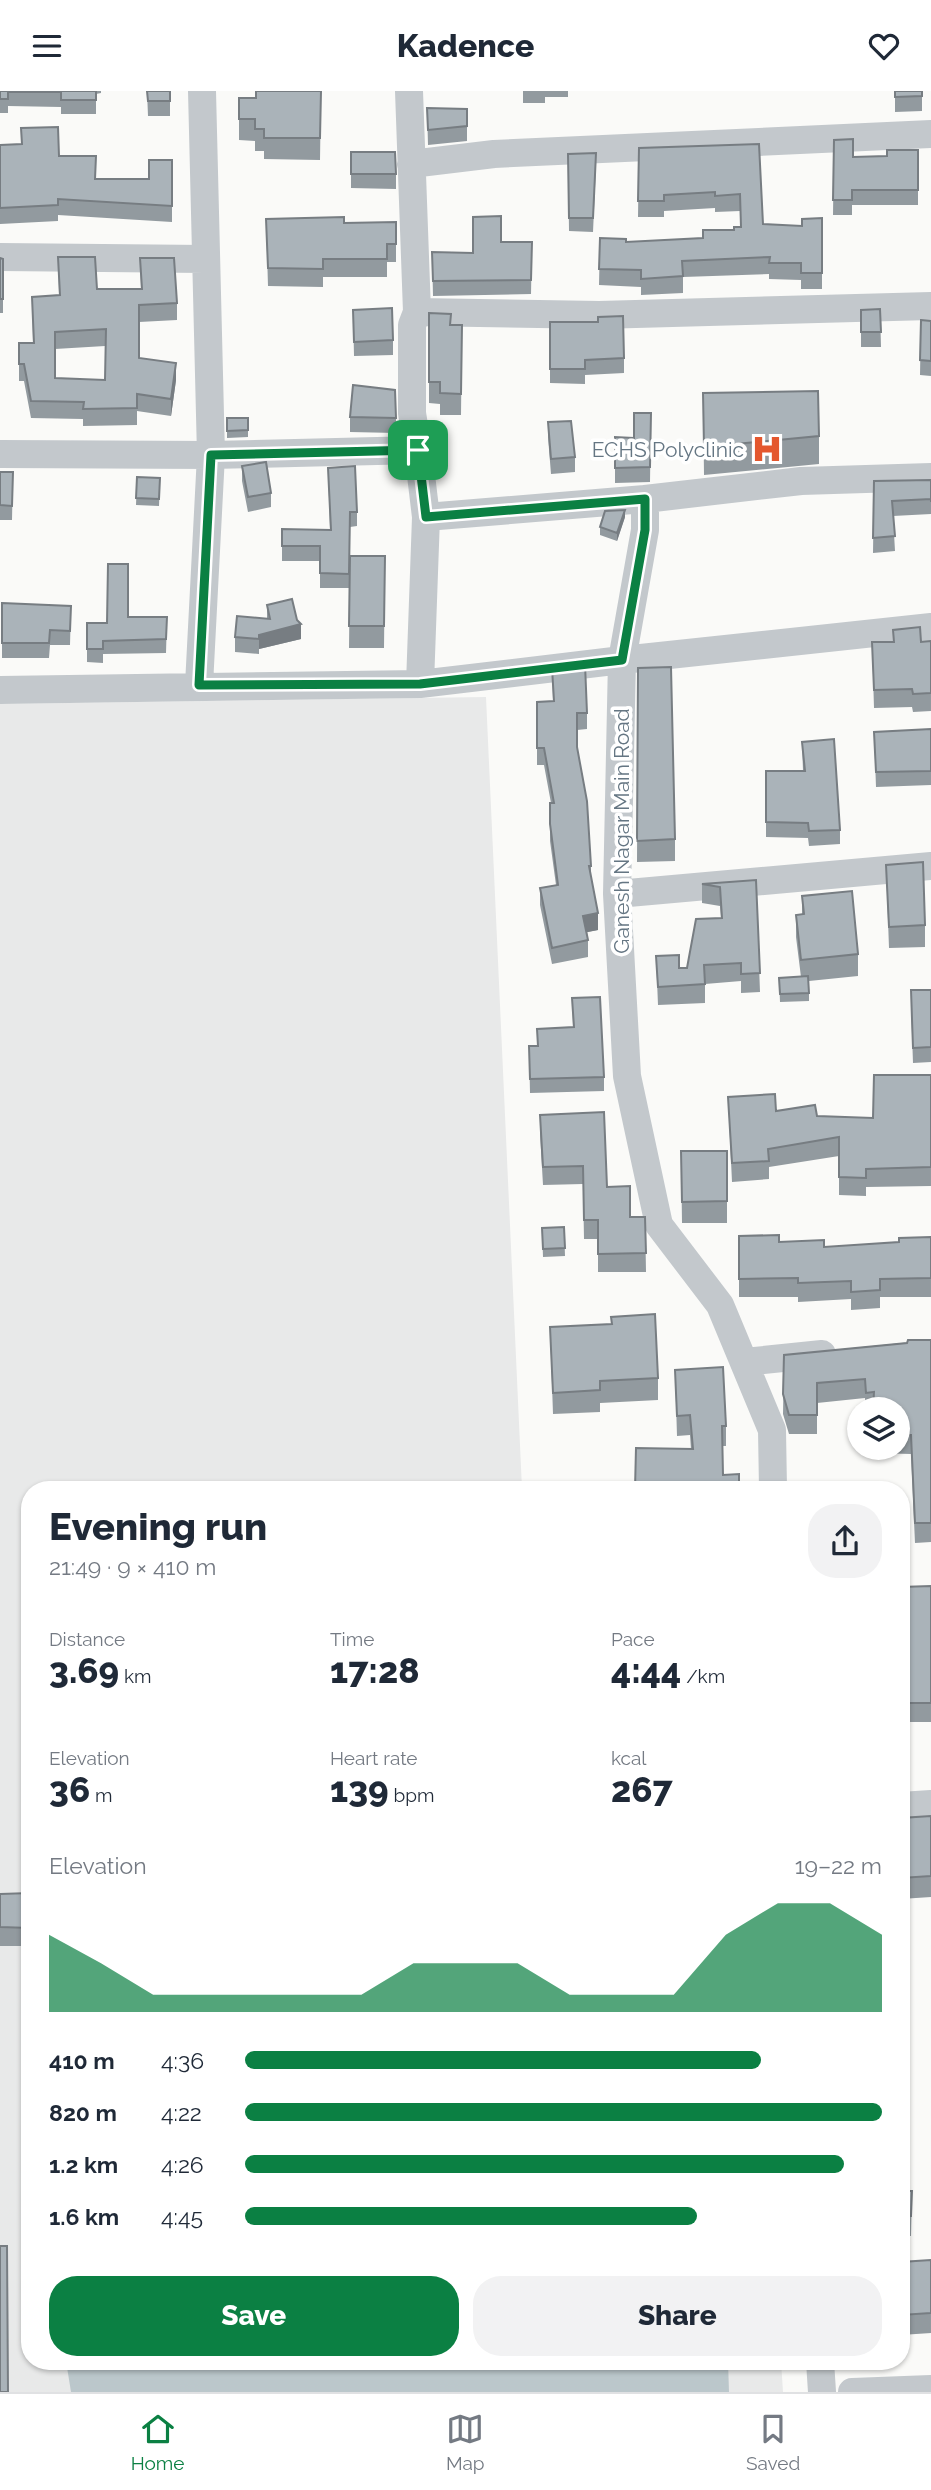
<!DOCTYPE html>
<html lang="en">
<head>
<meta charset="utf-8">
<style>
	body { margin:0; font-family:Raleway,sans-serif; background:#f2f2f3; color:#1f2937; height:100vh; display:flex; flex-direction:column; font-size:26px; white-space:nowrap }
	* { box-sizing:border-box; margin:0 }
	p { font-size:23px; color:#747a83 }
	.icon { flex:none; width:38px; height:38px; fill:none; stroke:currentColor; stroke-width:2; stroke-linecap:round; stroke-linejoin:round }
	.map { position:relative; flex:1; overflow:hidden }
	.details { position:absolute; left:21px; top:1390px; width:889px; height:889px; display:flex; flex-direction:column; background:#fff; border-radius:28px; box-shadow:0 2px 5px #0004 }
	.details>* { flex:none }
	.tools { position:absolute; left:847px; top:1306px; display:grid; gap:14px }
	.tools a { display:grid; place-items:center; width:63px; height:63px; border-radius:50%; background:#fff; box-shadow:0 2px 5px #0004; font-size:35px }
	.pin { position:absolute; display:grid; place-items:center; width:60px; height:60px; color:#fff; margin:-30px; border-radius:14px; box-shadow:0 4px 10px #0006 }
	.round { display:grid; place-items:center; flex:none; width:74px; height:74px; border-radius:28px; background:#f2f2f3 }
	.headline { display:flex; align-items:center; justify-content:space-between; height:119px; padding:0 28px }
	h1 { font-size:38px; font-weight:800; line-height:52px }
	.metrics { display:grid; grid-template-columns:repeat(3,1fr); gap:10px; height:119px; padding:7px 28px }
	.metrics div { display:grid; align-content:center }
	.metrics b { font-size:35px; font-weight:800 }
	.metrics small { font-size:19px; font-weight:400 }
	.metrics p { font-size:19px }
	.chart { height:196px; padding:14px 28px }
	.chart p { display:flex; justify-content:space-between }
	.chart svg { width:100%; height:126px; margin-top:7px; fill:#0b8043; opacity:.7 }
	.action { display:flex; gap:14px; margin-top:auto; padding:14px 28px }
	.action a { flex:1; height:80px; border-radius:28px; background:#0b8043; color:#fff; font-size:28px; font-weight:800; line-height:80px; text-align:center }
	.action a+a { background:#f2f2f3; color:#1f2937 }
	ul { padding:0 28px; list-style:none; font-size:23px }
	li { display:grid; grid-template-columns:112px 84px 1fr; align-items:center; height:52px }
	li i { height:18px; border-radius:9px; background:#0b8043 }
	header { display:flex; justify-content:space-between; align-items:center; height:91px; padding:0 28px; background:#fff; font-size:32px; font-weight:800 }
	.dock { display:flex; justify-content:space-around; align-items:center; height:98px; border-top:2px solid #e0e1e3; background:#fff; font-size:19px; color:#747a83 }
	.dock a { display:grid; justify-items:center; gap:4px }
	.dock .active { color:#0b8043 }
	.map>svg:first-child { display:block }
	.built { fill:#e8e9e9 }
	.water { fill:#bbc7cb }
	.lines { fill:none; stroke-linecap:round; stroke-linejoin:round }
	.minor { stroke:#c3c8cc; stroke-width:28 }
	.wall { fill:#929a9f; fill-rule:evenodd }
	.shaded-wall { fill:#777d82 }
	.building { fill:#aab3b9; stroke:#777d82; stroke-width:2; fill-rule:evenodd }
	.route-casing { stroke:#fff; stroke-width:14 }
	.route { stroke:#0b8043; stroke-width:9 }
	.labels { text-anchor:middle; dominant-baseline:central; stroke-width:7; stroke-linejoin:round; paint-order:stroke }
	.poi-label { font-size:21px; fill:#657683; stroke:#fff; text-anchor:end }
	.street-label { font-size:21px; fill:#657683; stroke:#fff }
</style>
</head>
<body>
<header><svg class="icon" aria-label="menu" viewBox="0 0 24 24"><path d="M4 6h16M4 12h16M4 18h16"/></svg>Kadence<svg class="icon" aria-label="heart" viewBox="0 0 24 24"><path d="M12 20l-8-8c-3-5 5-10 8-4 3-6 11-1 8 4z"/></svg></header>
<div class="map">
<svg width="931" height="2301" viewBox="0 0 931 2301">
	<rect width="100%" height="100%" fill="#fafaf8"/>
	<path class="built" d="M486,606L522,1398H30V2270H781L783,2301H0V613Z"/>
	<path class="water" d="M66,2270H728L729,2301H71Z"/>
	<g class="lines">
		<path class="minor" d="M409,0L417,221L412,234V322L418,359
			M411,73L494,63L931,43
			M0,166L205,168
			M417,221L599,224L931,215
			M0,363L211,364L418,359L426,426L645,408
			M420,593L426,426
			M199,594L211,364L202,0
			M0,599L420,593L622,569L645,439V408L801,390L931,386
			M617,803L931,775
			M744,1271L822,1263
			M773,1398L772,1339L720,1214L659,1134L627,985L617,803L622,569L931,536
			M901,1715L931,1713
			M820,2270L822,2301
			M852,2301L931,2298"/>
	</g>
	<path class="wall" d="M0,0H101V2L96,3V23H61V16L8,15V22H0Z
		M147,0H170V25H148Z
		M321,0L320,69L264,68V60H255V50L239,49V7H256Z
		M523,0H568V6H545V12H523Z
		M895,0H922V20L895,21Z
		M427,17L467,18V50L428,54Z
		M21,37L59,65L95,88H149L172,69V131L58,124V130L0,133V54L21,53Z
		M834,49L853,66L887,65L918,59V114H852V124H833Z
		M759,53L763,133L802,135L822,127V198H801V189L769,188V183L683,186V202L641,204V196L599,194L600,147L626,151L703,147L734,139L740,136V120L715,121V117L664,120V126H638L639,57Z
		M351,61L396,83V98L351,97Z
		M568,63L596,75L593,141L569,140Z
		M266,128L344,132L396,131V171H387V186H323V196L268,195Z
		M501,151H532L531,203L433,205L432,161L473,162Z
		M58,166L97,198H141L140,167L177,212V229L139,231V267L176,289L171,325L137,320V334L83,335V328L31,327L24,290H19V273L33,252L32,206L59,204ZM105,255V289L55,287V258Z
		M0,167L3,168V222H0Z
		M880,218L881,256H861V219Z
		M353,219L393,249V264L354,265Z
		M429,222L451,234H462L461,324H440V313L429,312Z
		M921,229L931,230V285L920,284Z
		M550,231H598L624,267V282L585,284V293L550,292Z
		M703,302L819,345V373L704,384Z
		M651,322L650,391L615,392V346L634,347Z
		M350,326L396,327V342L350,341Z
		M227,327H248V346L227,347Z
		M548,331L575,366V381L551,383L548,346Z
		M242,375L271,402V416L248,421L242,390Z
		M328,377L357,421V435L350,436L349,497H320V470H282V438H330Z
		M0,381H13L12,429H0Z
		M137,386L160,387L159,415L136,414Z
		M931,389V425V423L893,425L895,460L873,462L874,390Z
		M625,426L617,450L600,444V436Z
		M350,465H385L384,557H349Z
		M2,512L71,515L70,554H50L49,567H2Z
		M267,514L297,529L301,548L259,558V563L235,561V546L267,527Z
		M128,526H167L166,562L103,563V572L87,571V532H107Z
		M893,539L921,551L931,550V620L913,621L912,616L874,617L872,551H893Z
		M552,577L587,622V638L577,639V657L591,775V788L598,839L587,841L588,849V866L552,873L540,814V797L556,794L550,750V712H551L544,674H537V611L553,610Z
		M638,577L675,748V770L637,771Z
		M931,638V694L876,696L874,641Z
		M802,651L840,739V753L809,755L808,747L766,746V680H803Z
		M886,774L925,834V856L889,857Z
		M756,789L760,901L741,902V890L705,893V912L658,914L656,865L679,877H687L721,827L720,815L702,812V793Z
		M802,805L858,863V885L809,890V910L780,911L779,887L801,886L796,846V824H802Z
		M931,899V971L913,972L911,914Z
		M572,907L604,986V1000L530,1002L529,955H537V938L573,936Z
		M931,984V1095L866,1096V1105L839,1104V1065L769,1076V1088L732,1091L728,1006L776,1020L817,1025L873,1027Z
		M540,1024L607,1096L630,1126H645L646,1181H598V1148H584L583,1093L543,1094L540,1042Z
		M681,1060H727V1132H682Z
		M564,1136L565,1165L543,1166L542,1137Z
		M739,1145L779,1151L824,1156L899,1151L931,1146V1206H880V1217L851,1219V1208L798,1211V1206H739Z
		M550,1236L658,1287V1309L600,1312V1321L553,1323Z
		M931,1249V1451L915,1452L911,1363L873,1362V1356H898V1318H866L865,1307L817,1312V1343H789L783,1323L784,1264Z
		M675,1279L726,1335V1355H723V1384L691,1358L690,1344L677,1345Z
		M931,1495V1631H901V1496Z
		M931,1725V1806L901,1808V1727Z
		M30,1802V1855H0V1803Z
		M901,2100H912L911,2145H901Z
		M931,2169V2242L901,2244V2171Z"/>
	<path class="shaded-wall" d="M176,272V289L171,325V308Z
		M625,419V426L617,450V442Z
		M301,533V548L259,558V563V544Z
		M598,822V839L583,842V825Z"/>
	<path class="building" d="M0,0H96V9H61V1H8V8H0Z
		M147,0H170V10H148Z
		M256,0H321L320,47H264V38H255V28H239V7H256Z
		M895,0H922V5L895,6Z
		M427,17L467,18V35L428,39Z
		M58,36L59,65H96L95,88H149V69H172V115L58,108V114L0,117V54L22,53L21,37Z
		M853,48V66L887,65V59H918V99H852V109H833L834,49Z
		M759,53L763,133L802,135V128L822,127V182H801V172H769L770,166L682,170L683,185L641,188V179L599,178L600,147L626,148V151L703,147V139H734V136H741L740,103L715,105V101L664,104V110H638L639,57Z
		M351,61H395L396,83H351Z
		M596,62L593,127H569L568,63Z
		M501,125V151H532L531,189L433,190L432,161L473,162V126Z
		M344,126V132L396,131V153H387V168H323V178L268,177L266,128Z
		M58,166H95L97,198H142L140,167H174L177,212L139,214V267L176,272L171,308L137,303V317L83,318L84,311L31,310L24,273H19V252H34L32,206L60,204ZM106,238L105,289L55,287V241Z
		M0,167L3,168V208H0Z
		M392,217L393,249L354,251L353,219Z
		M880,218L881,241H861V219Z
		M429,222L451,223L450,234H462L461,303L440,302V291H429Z
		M623,225L624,267L585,269V278H550V231H598V226Z
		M921,229L931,230V270L920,269Z
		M353,294L395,299L396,327L350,326Z
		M818,300L819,345L704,356L703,302Z
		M634,322H651L650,376L615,377V346L634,347Z
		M227,327H248V339L227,340Z
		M571,330L575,366L551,368L548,331Z
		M266,371L271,402L248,406L242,375Z
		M355,375L357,421H350L349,483L320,482V455H282V438L331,439L328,377Z
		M0,381H13L12,415L0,414Z
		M137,386L160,387L159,408L136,407Z
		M931,389V411V408L892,410L895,445L873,447L874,390Z
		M625,419L617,442L600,436L605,420Z
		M350,465H385L384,535H349Z
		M108,473H128V526H167L166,548L103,550V558H87V532H107Z
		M292,508L297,529L301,533L259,544V548L235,546L237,525L270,528L267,514Z
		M2,512L71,515L70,540L50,539L49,552H2Z
		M920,536L921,551L931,550V602L913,603L912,598L874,599L872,551H894L893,539Z
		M585,573L587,622H577V656L587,710L591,775H589L598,822L583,825L588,849L552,857L540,797L558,794L550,733V712H554L544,657H537V611L554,610L552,577Z
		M671,576L675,748L637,750L638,577Z
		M931,638V680L876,681L874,641Z
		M834,648L840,739L809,740L808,732L766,731V680H805L802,651Z
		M923,771L925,834L889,836L886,774Z
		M756,789L760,882L741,883V872L704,874L705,893L658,896L656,865L679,864V877H687L696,828L722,827L720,796L702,793Z
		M852,800L858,863L801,869L796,824L804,823L802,805Z
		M808,885L809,902L780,903L779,887Z
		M911,899H931V956L913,957Z
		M600,906L604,986L530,988L529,955H538L537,938L574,936L572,907Z
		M874,984H931V1076L866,1078V1087L839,1086V1046L768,1058L769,1070L732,1072L728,1006L775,1003L776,1020L815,1014L817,1025L873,1027Z
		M604,1021L607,1096L630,1095V1126H645L646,1162L598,1163V1129H584L583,1075L543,1076L540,1024Z
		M681,1060H727V1110L682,1111Z
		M564,1136L565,1157L543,1158L542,1137Z
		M779,1144V1151L824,1149V1156L899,1151V1147L931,1146V1187L880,1188V1199L851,1201V1190L798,1192V1187L739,1188V1145Z
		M655,1223L658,1287L600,1290V1299L553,1302L550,1236L612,1233L611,1226Z
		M908,1249H931V1432H915L911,1344H898V1318H873L874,1301L866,1302L865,1288L817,1292V1324H789L783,1303L784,1264L907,1252Z
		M723,1276L726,1335H722L723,1384L739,1383V1398H635L636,1357L693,1358L690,1324L677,1325L675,1279Z
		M560,1397H589V1398H560Z
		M931,1495V1612H901V1496Z
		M931,1725V1785L901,1787V1727Z
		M30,1802V1837L0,1836V1803Z
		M901,2100H912L911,2125H901Z
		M0,2155H7L8,2301H0Z
		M931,2169V2222L901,2224V2171Z"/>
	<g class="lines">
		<g class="route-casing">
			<path id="route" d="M418,359L426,426L645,408V439L622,569L420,593L199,594L211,364Z"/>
		</g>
		<use href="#route" class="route"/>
	</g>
	<defs>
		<g id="hospital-bare" transform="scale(2.415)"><path d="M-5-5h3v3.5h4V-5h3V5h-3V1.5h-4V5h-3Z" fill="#e4572e" stroke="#fff" stroke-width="2.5" paint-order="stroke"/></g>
	</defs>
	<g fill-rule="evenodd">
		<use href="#hospital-bare" x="767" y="358"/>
	</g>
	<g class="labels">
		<g class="poi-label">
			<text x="744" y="358">ECHS Polyclinic</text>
		</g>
		<g class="street-label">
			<text transform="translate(621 740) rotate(-90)">Ganesh Nagar Main Road</text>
		</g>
	</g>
</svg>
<div class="tools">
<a><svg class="icon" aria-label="layers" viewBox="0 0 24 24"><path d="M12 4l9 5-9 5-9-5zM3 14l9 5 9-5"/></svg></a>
</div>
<div class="pin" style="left:418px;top:359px;background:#1e9e55"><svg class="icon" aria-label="arrive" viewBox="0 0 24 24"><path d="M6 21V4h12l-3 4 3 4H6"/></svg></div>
<section class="details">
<div class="headline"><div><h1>Evening run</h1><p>21:49 · 9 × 410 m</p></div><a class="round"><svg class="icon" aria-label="share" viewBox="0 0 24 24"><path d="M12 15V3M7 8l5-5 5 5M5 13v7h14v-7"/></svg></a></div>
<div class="metrics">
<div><p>Distance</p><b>3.69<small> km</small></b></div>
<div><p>Time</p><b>17:28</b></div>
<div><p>Pace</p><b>4:44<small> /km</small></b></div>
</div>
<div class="metrics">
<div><p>Elevation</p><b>36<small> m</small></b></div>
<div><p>Heart rate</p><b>139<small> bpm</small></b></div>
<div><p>kcal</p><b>267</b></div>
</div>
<div class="chart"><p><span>Elevation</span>19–22 m</p>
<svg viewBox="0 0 160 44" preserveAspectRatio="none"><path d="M0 44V17L10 27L20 38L30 38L40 38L50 38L60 38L70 27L80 27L90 27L100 38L110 38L120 38L130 17L140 6L150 6L160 17V44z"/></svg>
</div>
<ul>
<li><b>410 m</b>4:36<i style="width:81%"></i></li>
<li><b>820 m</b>4:22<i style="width:100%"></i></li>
<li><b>1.2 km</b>4:26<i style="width:94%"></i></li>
<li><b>1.6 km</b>4:45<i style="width:71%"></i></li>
</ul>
<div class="action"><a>Save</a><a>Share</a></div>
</section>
</div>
<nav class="dock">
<a class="active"><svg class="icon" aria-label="home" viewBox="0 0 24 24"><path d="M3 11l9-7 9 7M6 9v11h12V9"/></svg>Home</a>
<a><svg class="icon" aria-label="map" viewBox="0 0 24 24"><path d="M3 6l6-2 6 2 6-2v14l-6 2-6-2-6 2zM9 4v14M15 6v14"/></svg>Map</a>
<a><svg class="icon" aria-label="saved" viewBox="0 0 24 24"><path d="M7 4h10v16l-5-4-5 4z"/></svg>Saved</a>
</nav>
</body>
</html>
